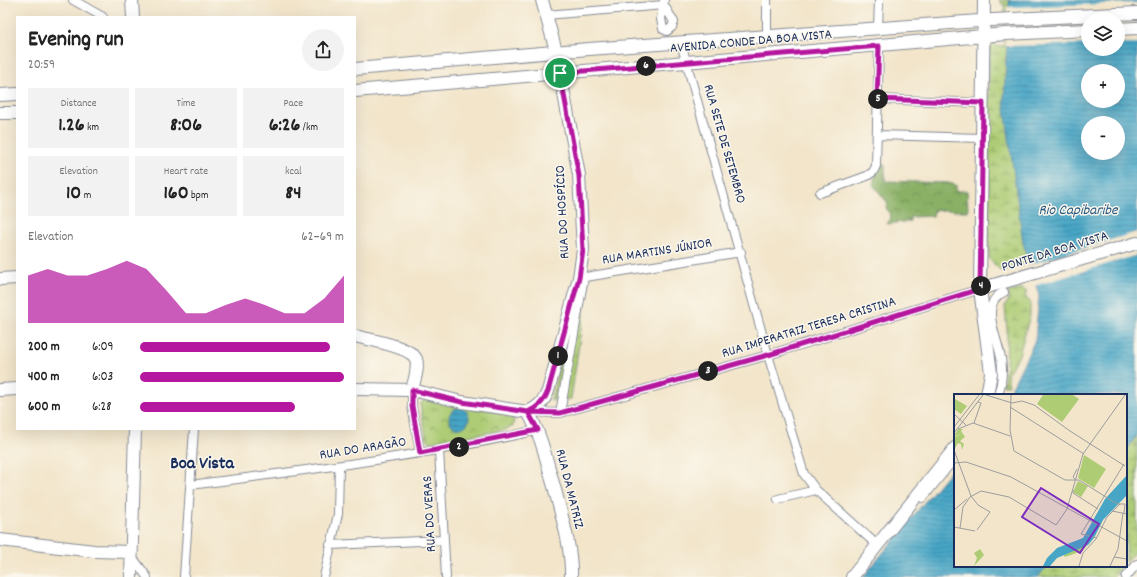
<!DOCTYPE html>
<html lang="en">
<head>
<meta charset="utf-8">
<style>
	body { margin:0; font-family:Dekko,sans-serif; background:#f2f2f2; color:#222; height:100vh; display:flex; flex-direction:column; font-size:15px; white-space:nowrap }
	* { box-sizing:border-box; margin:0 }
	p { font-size:13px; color:#767676 }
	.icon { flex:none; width:22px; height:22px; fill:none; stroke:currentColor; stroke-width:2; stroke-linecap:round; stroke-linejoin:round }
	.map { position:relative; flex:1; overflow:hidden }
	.side { position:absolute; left:16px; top:16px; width:340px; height:414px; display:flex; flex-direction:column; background:#fff; border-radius:0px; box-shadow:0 4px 16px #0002 }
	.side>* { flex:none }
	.tools { position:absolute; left:1081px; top:12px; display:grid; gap:8px }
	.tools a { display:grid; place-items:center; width:44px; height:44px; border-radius:50%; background:#fff; box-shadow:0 4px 16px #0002; font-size:20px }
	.pin { position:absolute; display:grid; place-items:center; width:34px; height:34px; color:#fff; margin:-17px; border:2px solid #fff; border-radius:50%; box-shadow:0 1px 4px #0007 }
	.km { position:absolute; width:20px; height:20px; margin:-10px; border-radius:50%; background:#222; color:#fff; font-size:11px; line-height:20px; text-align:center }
	.round { display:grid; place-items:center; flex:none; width:42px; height:42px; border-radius:21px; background:#f2f2f2 }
	.headline { display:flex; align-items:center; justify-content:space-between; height:68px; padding:0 12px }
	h1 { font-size:22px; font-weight:700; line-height:30px }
	.figures { display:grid; grid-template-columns:repeat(3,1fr); gap:6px; height:68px; padding:4px 12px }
	.figures div { display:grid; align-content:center; border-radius:0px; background:#f2f2f2; text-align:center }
	.figures b { font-size:20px; font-weight:700 }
	.figures small { font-size:11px; font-weight:400 }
	.figures p { font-size:11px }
	.chart { height:112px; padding:8px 12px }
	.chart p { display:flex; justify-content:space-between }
	.chart svg { width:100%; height:72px; margin-top:4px; fill:#b5179e; opacity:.7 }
	ul { padding:0 12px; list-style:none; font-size:13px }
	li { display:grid; grid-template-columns:64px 48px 1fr; align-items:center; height:30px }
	li i { height:10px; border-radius:5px; background:#b5179e }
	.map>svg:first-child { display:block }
	.forest { fill:url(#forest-crowns); stroke:#527062 }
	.wetland { fill:url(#wetland-marsh); stroke:#647e69 }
	.park { fill:url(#park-crowns); stroke:#647e69 }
	.water { fill:url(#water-rules); stroke:#316a92; fill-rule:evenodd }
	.pier { fill:#f2e5ca }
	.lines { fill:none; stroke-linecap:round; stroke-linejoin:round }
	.street-casing { stroke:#868a94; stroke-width:10 }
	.secondary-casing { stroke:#868a94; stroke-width:14 }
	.street { stroke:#fff; stroke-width:8 }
	.secondary { stroke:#fff; stroke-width:12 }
	.route-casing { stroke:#fff; stroke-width:8 }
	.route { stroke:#b5179e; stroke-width:5 }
	.labels { text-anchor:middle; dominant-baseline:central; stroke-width:3; stroke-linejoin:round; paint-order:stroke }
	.street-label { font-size:14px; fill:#1b2f5e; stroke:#fbf7ec }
	.water-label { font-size:15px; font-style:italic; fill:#2a5982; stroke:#fbf7ec }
	.district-label { font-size:18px; font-weight:bold; fill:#1b2f5e; stroke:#fbf7ec }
	.inset-road { fill:none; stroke:#9c9c9f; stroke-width:1 }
	.view { fill:#7b2cbf; fill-opacity:0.15; stroke:#7b2cbf; stroke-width:2 }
	.inset-edge { fill:none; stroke:#1b2f5e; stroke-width:2 }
</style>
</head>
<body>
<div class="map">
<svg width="1137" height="577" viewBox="0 0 1137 577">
	<defs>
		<pattern id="forest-crowns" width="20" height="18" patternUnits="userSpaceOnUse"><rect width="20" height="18" fill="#8ab066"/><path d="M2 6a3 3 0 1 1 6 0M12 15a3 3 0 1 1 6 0" fill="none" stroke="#709057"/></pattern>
		<pattern id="wetland-marsh" width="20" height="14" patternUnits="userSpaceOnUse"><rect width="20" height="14" fill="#adcc74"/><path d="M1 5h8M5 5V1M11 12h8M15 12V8" fill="none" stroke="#8ca662"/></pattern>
		<pattern id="park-crowns" width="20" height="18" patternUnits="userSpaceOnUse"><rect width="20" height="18" fill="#adcc74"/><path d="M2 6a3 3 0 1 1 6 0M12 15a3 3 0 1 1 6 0" fill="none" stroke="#8ca662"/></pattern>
		<pattern id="water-rules" width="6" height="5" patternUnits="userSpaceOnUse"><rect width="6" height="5" fill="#47a6c6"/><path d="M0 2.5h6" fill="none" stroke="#3a88a4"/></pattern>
	</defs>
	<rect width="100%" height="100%" fill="#fbf7ec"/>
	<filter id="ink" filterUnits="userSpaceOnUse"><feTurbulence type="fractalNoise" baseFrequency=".025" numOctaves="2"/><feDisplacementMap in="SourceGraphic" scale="8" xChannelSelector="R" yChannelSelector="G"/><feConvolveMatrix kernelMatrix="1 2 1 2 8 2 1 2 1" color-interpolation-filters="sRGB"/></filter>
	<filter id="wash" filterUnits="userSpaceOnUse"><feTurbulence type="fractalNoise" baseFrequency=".012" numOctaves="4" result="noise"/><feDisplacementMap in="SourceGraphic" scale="16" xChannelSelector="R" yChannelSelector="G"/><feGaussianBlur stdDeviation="0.9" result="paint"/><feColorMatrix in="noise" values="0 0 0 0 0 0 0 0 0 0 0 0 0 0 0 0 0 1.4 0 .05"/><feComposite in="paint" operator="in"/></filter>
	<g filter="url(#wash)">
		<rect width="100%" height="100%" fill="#f2e5ca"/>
		<path class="forest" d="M878,163L885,164V181L948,183L956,185V191H967L968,211L934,210L933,216L910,217V221L887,224L891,218L890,213L886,208L888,203L873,185Z"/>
		<path class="wetland" d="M999,0H1010L1004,101L1029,263L1001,271L989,259V48L993,42L996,46H1004L1005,7Z
			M1022,289L1027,292L1025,296L1030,302V315L1019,355L1007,374L1009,385H1003L1006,367L1007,331L1005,306L1009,299L1008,292Z
			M1137,435V549L1126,562V451Z
			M1047,566H1123L1114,577H1038Z"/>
		<path class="park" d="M588,281L571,399L551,400L565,336L580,282Z
			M426,399L511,414L514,422L513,426L505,430L430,442L426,437L420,404Z"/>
		<path class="water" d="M1009,0H1137V435L1126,451V395H1008L1035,340L1039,296L1023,243L1004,101ZM1088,19H1118V49H1088ZM1088,71H1118V101H1088ZM1088,123H1118V153H1088Z
			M449 418a10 10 0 1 1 20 0a10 10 0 1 1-20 0Z
			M955,465V566H1047L1038,577H863Z"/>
		<path class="pier" d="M1137,3V43H1118V19H1088V44L1005,46L1007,7Z
			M1137,232V255L1034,286L1028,265Z"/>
	</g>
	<g filter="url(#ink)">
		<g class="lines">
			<g class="street-casing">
				<path id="street" d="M73,0L103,17
					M664,5L674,22L672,27L667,31L663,29L661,19L664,0
					M546,15L664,5
					M878,29L879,0
					M767,37V0
					M681,43L768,355L804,474L816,490L877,545
					M877,99L983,103
					M877,135L982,138
					M820,193L867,176L873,172L876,166L879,46
					M579,278L741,252
					M412,390V406L420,453
					M998,395C1002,383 1003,371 1001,358C998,338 978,303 1004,292
					M529,412L560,413L768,355L980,289
					M560,413L584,277
					M439,450L446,577
					M191,485C307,470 423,456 538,430
					M923,498L955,458
					M778,499L816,490
					M330,545L444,540
					M131,561L136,562L147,577
					M184,577L194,429
					M324,577L338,514L339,467
					M1126,577L1137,564"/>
			</g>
			<g class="secondary-casing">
				<path id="secondary" d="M132,0L133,17
					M984,0L980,289L991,373L987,395
					M1118,29L1137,28
					M355,69L589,49L993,20L1137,13
					M355,91L1006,34L1088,30
					M0,95L17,94
					M0,113H17
					M0,279L17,278
					M980,289L1137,243
					M355,336C369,340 410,346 416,359C419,368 414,381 412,390
					M355,389L412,390L462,402L528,412
					M0,390L17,389
					M528,412C538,407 544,402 548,391L579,278L583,250L579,175L556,51L542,0
					M528,412C542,436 547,463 555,490C562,518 572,548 571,577
					M0,540L94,551L131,552
					M131,577L135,429
					M852,577L955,448"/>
			</g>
			<use href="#street" class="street"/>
			<use href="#secondary" class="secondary"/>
		</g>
	</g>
	<g class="lines" filter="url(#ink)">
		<g class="route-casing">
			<path id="route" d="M560,73L579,176L583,250L579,278L548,391C544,402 538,407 528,412L462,402L412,390V406L420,453L538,430L528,412L560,413L768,355L980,289L983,103L877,99L879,46L560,73"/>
		</g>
		<use href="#route" class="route"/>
	</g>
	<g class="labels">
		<g class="street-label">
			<text transform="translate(751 42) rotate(-5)">AVENIDA CONDE DA BOA VISTA</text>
			<text transform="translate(724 144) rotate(74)">RUA SETE DE SETEMBRO</text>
			<text transform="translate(563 212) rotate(-93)">RUA DO HOSPÍCIO</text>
			<text transform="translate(657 252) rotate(-9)">RUA MARTINS JÚNIOR</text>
			<text transform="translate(1055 252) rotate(-17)">PONTE DA BOA VISTA</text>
			<text transform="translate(809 328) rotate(-17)">RUA IMPERATRIZ TERESA CRISTINA</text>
			<text transform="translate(363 449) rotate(-9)">RUA DO ARAGÃO</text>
			<text transform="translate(569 489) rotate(76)">RUA DA MATRIZ</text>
			<text transform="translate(430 514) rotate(-93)">RUA DO VERAS</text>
		</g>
		<g class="water-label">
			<text x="1078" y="211">Rio Capibaribe</text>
		</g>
		<g class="district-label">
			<text x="202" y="464">Boa Vista</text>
		</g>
	</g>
	<g transform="translate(954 394)">
		<rect width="173" height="173" fill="#f2e5ca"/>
		<path d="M1,5L13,12L7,20L0,15ZM4,35H9L7,37L11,43L6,47L10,50L8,56L7,50L4,49L0,56V43L8,40L0,42Z" fill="#adcc74"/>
		<path d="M140,144L128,157L111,163L109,160L134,151Z" fill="#adcc74"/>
		<path d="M89,1H119L125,5L108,28L83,10Z" fill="#adcc74"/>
		<path d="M130,61L152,75L140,94L124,84ZM124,87L134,92L127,103L119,98ZM26,155L30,161L20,172L23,164L20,159Z" fill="#adcc74"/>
		<path d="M173,81V101L149,126L140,144L134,151L103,164L96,172H89L93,164L103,154L129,144L151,105Z" fill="#47a6c6"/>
		<path class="inset-road" d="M32,1L58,9L68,7L80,11L116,37L171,72M57,1L56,36L60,57L111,86H125L163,110H171L170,119M56,13L130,60M0,20L12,31M20,29L27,9L24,8M0,33L25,1M4,35L19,29L56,42M0,39L29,1M0,56L17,102L24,111L36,118L23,136M0,69L12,68L57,83L173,147M122,86L119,83L123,75M119,96V99L144,115M0,116L13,105M158,117L173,120M0,133L21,137M6,134L9,113L16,103L27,97L55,103L102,131L113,115L129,60L171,1M143,144L127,140L170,70M160,163L173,165M125,172L129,159L142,145L153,123L166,110M156,172L164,155L169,119"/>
		<path class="view" d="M87,94L145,130L126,159L68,123Z"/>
		<rect width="173" height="173" class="inset-edge"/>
	</g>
</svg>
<div class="tools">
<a><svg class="icon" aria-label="layers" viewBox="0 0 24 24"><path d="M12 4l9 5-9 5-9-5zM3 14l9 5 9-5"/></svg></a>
<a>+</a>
<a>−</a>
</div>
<div class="pin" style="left:560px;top:73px;background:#1e9e55"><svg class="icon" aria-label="arrive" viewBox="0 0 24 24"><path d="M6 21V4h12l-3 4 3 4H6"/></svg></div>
<b class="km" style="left:558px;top:356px">1</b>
<b class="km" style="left:459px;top:447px">2</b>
<b class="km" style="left:708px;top:371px">3</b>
<b class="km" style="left:981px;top:286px">4</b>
<b class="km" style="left:878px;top:99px">5</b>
<b class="km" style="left:646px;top:66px">6</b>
<section class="side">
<div class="headline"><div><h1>Evening run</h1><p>20:59</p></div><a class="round"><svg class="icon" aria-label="share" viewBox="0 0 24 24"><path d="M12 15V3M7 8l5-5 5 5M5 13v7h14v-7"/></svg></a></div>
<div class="figures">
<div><p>Distance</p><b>1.26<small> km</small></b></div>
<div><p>Time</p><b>8:06</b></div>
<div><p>Pace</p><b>6:26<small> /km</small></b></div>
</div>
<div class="figures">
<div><p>Elevation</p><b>10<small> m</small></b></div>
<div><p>Heart rate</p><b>160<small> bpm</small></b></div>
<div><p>kcal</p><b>84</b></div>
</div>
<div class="chart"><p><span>Elevation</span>62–69 m</p>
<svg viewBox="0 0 160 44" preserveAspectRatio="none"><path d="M0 44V15L10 11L20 15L30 15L40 11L50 6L60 11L70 24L80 38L90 38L100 33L110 29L120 33L130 38L140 38L150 29L160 15V44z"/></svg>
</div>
<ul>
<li><b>200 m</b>6:09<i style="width:93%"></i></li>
<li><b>400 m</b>6:03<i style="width:100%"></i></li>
<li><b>600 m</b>6:28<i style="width:76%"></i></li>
</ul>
</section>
</div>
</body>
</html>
